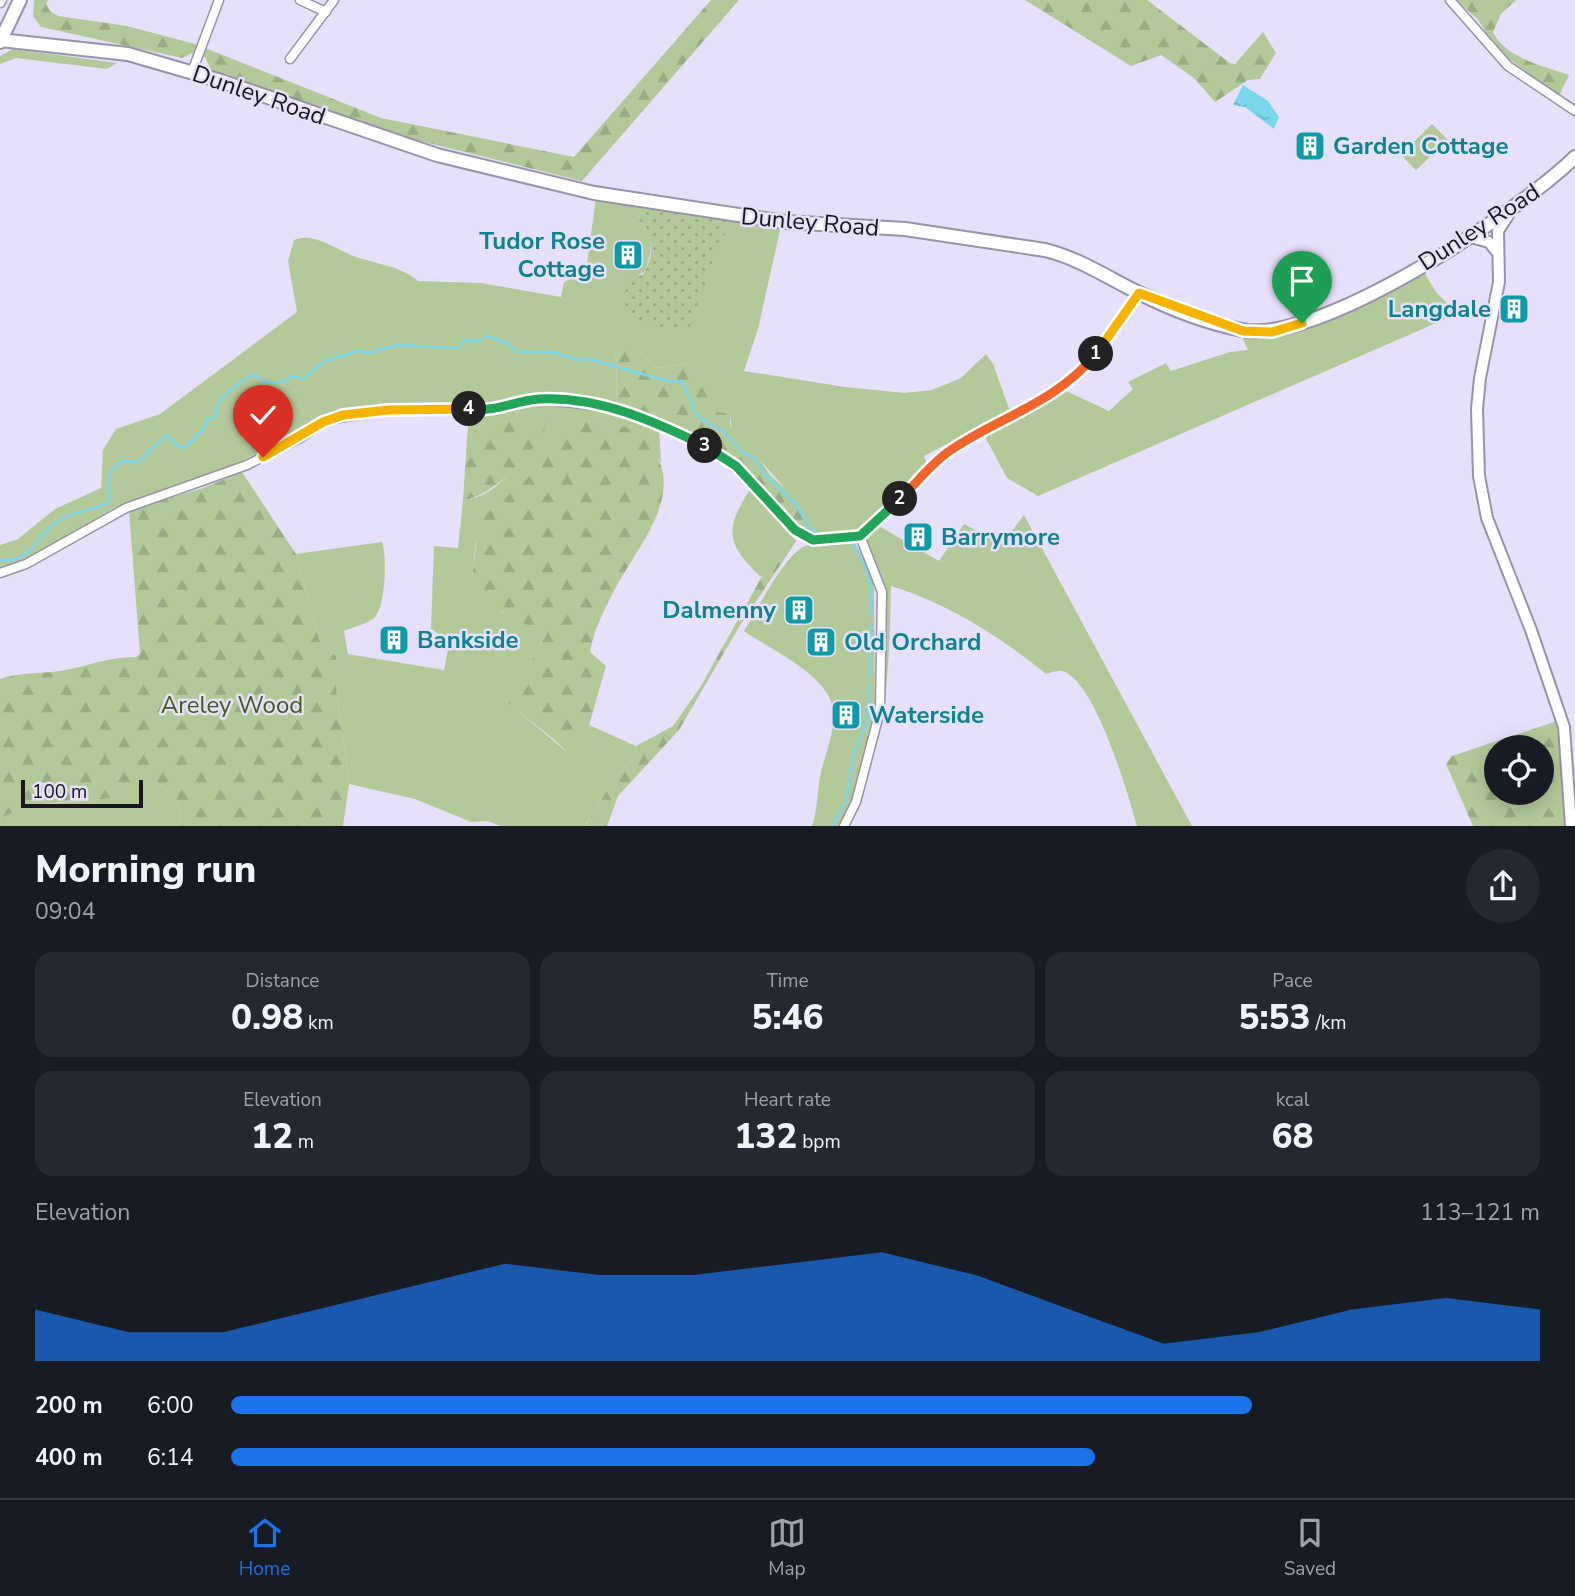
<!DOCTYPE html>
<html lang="en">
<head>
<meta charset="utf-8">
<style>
	body { margin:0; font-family:"Nunito Sans",sans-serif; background:#242831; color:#f1f3f6; height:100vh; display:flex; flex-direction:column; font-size:26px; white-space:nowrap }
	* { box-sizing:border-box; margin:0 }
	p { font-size:23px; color:#9ea1a6 }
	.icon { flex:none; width:38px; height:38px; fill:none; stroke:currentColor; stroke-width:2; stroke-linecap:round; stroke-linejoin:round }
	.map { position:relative; height:826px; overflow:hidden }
	.drawer { display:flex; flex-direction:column; background:#171b24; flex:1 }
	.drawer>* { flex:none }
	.controls { position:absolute; left:1484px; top:735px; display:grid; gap:14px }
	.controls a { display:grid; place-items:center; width:70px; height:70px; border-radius:50%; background:#171b24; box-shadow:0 4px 18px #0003; font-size:35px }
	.scale { position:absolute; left:21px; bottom:18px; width:122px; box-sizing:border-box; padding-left:7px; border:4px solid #191720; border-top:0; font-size:19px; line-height:24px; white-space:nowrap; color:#191720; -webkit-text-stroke:5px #e6e0fa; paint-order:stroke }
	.pin { position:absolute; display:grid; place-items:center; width:60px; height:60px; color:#fff; margin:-72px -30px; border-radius:50% 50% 50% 0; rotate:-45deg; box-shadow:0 0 7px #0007 }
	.pin .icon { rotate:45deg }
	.km { position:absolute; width:35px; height:35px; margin:-18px; border-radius:50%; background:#222; color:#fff; font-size:19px; line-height:35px; text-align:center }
	.round { display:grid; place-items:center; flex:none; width:74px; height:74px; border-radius:37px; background:#242831 }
	.head { display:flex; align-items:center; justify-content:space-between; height:119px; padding:0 35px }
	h1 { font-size:38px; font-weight:800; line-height:52px }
	.figures { display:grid; grid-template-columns:repeat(3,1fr); gap:10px; height:119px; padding:7px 35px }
	.figures div { display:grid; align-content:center; border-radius:18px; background:#242831; text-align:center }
	.figures b { font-size:35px; font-weight:800 }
	.figures small { font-size:19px; font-weight:400 }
	.figures p { font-size:19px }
	.chart { height:196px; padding:14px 35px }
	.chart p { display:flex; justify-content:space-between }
	.chart svg { width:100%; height:126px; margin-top:7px; fill:#1a73e8; opacity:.7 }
	ul { padding:0 35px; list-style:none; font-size:23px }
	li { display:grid; grid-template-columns:112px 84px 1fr; align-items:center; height:52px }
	li i { height:18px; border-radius:9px; background:#1a73e8 }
	.menu { display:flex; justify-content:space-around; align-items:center; height:98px; border-top:2px solid #363941; background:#171b24; font-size:19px; color:#9ea1a6 }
	.menu a { display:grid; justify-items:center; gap:4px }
	.menu .selected { color:#1a73e8 }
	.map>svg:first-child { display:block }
	.green { fill:#b3c99a }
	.forest { fill:url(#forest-firs); fill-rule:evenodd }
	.park { fill:url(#park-dots) }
	.water { fill:url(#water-ripples) }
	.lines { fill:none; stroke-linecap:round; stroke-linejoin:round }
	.stream { stroke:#7bd7ec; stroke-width:2.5 }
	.minor-casing { stroke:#9893ab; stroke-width:11 }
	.tertiary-casing { stroke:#9893ab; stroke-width:14 }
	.secondary-casing { stroke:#9893ab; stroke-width:16 }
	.primary-casing { stroke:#9893ab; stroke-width:16 }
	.minor { stroke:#fff; stroke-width:8 }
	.tertiary { stroke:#fff; stroke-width:10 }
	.secondary { stroke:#fff; stroke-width:12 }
	.primary { stroke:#fff; stroke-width:12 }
	.split-1-casing { stroke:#fff; stroke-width:14 }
	.split-2-casing { stroke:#fff; stroke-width:14 }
	.split-3-casing { stroke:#fff; stroke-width:14 }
	.split-4-casing { stroke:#fff; stroke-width:14 }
	.split-5-casing { stroke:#fff; stroke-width:14 }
	.split-1 { stroke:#f5b400; stroke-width:9 }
	.split-2 { stroke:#f0652b; stroke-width:9 }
	.split-3 { stroke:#22a559; stroke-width:9 }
	.split-4 { stroke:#22a559; stroke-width:9 }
	.split-5 { stroke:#f5b400; stroke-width:9 }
	.labels { text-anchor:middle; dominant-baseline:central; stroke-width:5; stroke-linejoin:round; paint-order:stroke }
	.street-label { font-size:24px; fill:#191720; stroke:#e6e0fa }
	.culture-label { font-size:24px; font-weight:bold; fill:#0d838f; stroke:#e6e0fa; text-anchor:start }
	.park-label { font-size:24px; fill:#425c18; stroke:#e6e0fa }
</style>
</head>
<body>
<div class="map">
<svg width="1575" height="826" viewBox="0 0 1575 826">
	<defs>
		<pattern id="forest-firs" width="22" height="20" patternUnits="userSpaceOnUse" patternTransform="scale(1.75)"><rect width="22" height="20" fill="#b3c99a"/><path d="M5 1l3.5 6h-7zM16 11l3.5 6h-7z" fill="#99ac84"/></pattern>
		<pattern id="park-dots" width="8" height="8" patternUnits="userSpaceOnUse" patternTransform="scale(1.75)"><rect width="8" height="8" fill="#b3c99a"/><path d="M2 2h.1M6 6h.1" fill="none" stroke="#99ac84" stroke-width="1.8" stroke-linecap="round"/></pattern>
		<pattern id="water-ripples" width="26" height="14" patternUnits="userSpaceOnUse" patternTransform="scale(1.75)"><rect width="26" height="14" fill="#7bd7ec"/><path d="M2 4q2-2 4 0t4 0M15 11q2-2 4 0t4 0" fill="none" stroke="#6ab8ca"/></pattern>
	</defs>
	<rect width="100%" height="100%" fill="#e6e0fa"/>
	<path class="green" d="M13,49L117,63L107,69L16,58L0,64V56Z
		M1432,124L1448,140L1416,170L1401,155Z
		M596,198L641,206L639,221C655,236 652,251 645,271L637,276L687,332L730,220L781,226L758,329L744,371L845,387L905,393L932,390L961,378L986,354L993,364L1010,411L924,456L927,464C918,474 908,482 899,491C870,521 858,540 813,536C806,505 776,481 757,456C753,450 748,453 743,449C732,442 730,425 731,413L718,412L688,364L655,368L639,349H614L617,362L616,406L547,396L528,397L494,407H391L331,414L218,474L114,508L16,565L0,569V545L18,539L55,509L101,488L103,450L116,429L160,414L297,312L288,261L294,240C314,232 333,248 351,255C373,264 400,265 418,281L481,283L561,297L564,282L586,271Z
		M1424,272L1436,292L1457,314L1038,496L1007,478L984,435L1066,391L1109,411L1133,389L1128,382L1166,363L1171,371L1230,352L1248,350L1242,337H1271L1290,333Z
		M537,403L602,409L659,427L661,463C652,445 628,426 607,423C562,455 505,486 478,537C474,546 474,568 472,579L501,612L522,620L546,635L524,674L499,695L574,758L589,725L636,746L635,757L610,785L585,826H501L487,821L471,822L415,799L349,784L336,687V656L320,642L296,554L382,542C387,556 386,608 374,618C367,624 353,627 344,631L348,654L444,670L449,644L431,628L434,546L458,548L463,500C491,498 508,476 524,455L484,423L467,438L470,413L490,414Z
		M752,486L796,541L789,552L761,577C723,542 726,527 752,486Z
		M1024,515L1192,826H1137C1127,791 1098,691 1067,673C1060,669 1053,672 1046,674C1001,637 947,603 891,586C890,629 889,673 883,717L886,591L866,542L867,534L879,526L939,561L964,524L1002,544Z
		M855,543L872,572L874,584L875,723L853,801L840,826H812C818,809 817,790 821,772C826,751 836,730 833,708C827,674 769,649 744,631C757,611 784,555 805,546C818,541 841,541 855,543Z
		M153,782C175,791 179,803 181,826H0V819L15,810L40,805L112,798Z"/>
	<path class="forest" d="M34,0H48L46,4L50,11L58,16L127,26L195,44L381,118L574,157L711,0H739L582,181L416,140L223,75L211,70L205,57L192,53L182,58L41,27L33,16Z
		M1025,0H1147L1230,63L1235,64L1263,32L1276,53L1260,79L1248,80L1215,102L1194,78L1161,55L1131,66Z
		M1455,0H1516L1501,14L1493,32C1505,58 1544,66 1569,75L1559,96L1509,59L1491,41L1477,18Z
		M619,342L639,349L655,368L688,364L697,371L718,412L731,413L730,424L738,444L755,452L770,475L793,496L809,522L813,536C784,520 767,489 743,468C707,436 660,421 616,406L617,362L614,349Z
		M539,415L547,421C541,448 492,498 463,500L467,438L484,423Z
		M577,420C600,419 631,423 647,442C690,490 639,544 616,587C605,608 594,629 590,652L606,666L588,729L574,759L556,741L498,695L524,674L546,635L485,603L477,592L472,579L477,539L484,516L527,479L552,443L567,426Z
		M242,472L296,554L320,642L336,656V687L349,784L343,826H181C179,803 175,791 153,782C140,788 127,795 112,798C75,803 33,799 0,819V679C20,672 39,674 60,671C86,667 110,656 136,657L140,654L129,510L200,489Z
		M789,552L739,627L679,730L618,796L607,826H585L610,785L635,757L636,746L673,726L701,686L765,571Z
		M1557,721L1568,826H1473L1446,764L1452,756ZM1496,747H1542V793H1496Z"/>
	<path class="park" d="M641,206L730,220L688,332L637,322L622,311L628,276L642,275C655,258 654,235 639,221Z"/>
	<path class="water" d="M1243,85L1268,101L1279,117L1274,129L1245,107L1233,105Z"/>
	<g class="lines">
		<path class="stream" d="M853,544C870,568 872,586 871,615
			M0,560C29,563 34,542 52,525C68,511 92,512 109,502V474L122,461L139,462L166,435L176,445L184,448L205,428L206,420L215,417C217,396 237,384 254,374L264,382L282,383L291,376L303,379L324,361L359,351L369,353L397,345L456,348L460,347L464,340L478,341L487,336L507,343L518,352H552L579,360L590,359L667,381H682L697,416L725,433L741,452L756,459L765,475L794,502L810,528L822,536
			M870,676L871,625
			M832,826L846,801L855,750L867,723L869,685"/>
		<g class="minor-casing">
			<path id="minor" d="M300,0L326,12
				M1450,0L1508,66L1575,111
				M0,3L2,0
				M290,59L334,0
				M192,72L219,0
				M0,573L26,564L126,508L247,465L302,437L327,420L388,410H497L538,399L609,407L653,422L713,450L753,482L795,530C814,545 838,541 860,536L938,459L983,431L1044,400L1083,369L1139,293
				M844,826L856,802L880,711L882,592L860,536"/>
		</g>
		<g class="tertiary-casing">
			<path id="tertiary" d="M1510,212L1498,231L1499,282L1480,378L1477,409L1479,476L1487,518L1531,630L1564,727L1571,826
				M1471,237L1489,242L1497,252"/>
		</g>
		<g class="secondary-casing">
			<path id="secondary" d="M0,42L20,0"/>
		</g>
		<g class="primary-casing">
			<path id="primary" d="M0,40L128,54L221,81L437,155L594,193L785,222L905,229L1045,250C1078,258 1107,277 1137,292C1168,308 1207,323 1242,330C1318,346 1520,211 1575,157"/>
		</g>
		<use href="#minor" class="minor"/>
		<use href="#tertiary" class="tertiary"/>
		<use href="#secondary" class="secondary"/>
		<use href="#primary" class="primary"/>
	</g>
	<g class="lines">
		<g class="split-1-casing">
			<path id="split-1" d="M1096,354L1139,293L1243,331L1272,332L1302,323"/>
		</g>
		<g class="split-2-casing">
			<path id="split-2" d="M900,499C917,483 931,463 951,450C1000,417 1057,402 1096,354"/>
		</g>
		<g class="split-3-casing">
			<path id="split-3" d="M705,446L736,466L795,530L813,540L860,536L900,499"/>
		</g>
		<g class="split-4-casing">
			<path id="split-4" d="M469,409C500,412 512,401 539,399C598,396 654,421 705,446"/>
		</g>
		<g class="split-5-casing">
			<path id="split-5" d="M263,457L323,422L343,415L388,410L469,409"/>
		</g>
		<use href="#split-1" class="split-1"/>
		<use href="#split-2" class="split-2"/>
		<use href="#split-3" class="split-3"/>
		<use href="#split-4" class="split-4"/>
		<use href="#split-5" class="split-5"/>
	</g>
	<defs>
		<g id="building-square" transform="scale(1.575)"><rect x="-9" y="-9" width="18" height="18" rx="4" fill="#0f9aa8" stroke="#e6e0fa"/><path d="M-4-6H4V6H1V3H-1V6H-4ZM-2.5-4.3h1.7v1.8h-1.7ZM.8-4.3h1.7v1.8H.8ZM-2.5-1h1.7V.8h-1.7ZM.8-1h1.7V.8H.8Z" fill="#fff"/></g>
	</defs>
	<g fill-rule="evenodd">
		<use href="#building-square" x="1310" y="146"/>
		<use href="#building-square" x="628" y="255"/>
		<use href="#building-square" x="1514" y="309"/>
		<use href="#building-square" x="918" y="537"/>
		<use href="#building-square" x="799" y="610"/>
		<use href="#building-square" x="394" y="640"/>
		<use href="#building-square" x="821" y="642"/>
		<use href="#building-square" x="846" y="715"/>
	</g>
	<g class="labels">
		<g class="street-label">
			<text transform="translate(259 95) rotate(19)">Dunley Road</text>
			<text transform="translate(810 222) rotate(5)">Dunley Road</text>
			<text transform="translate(1479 227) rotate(-33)">Dunley Road</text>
		</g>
		<g class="culture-label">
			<text x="1333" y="146">Garden Cottage</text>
			<text x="605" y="241" text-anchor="end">Tudor Rose<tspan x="605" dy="28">Cottage</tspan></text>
			<text x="1491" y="309" text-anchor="end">Langdale</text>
			<text x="941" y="537">Barrymore</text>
			<text x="776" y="610" text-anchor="end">Dalmenny</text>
			<text x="417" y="640">Bankside</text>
			<text x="844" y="642">Old Orchard</text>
			<text x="869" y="715">Waterside</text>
		</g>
		<g class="park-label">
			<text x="232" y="705">Areley Wood</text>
		</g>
	</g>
</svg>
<div class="controls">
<a><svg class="icon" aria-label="locate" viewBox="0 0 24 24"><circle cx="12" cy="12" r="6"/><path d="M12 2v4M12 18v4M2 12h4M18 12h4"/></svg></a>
</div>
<div class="scale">100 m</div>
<div class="pin" style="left:1302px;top:323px;background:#1e9e55"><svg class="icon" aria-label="arrive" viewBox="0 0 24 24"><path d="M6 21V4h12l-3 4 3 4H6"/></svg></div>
<div class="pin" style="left:263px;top:457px;background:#d93025"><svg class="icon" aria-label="check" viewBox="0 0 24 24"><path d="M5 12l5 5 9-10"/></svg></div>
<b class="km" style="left:1096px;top:354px">1</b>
<b class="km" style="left:900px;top:499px">2</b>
<b class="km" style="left:705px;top:446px">3</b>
<b class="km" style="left:469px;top:409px">4</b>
</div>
<section class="drawer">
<div class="head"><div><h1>Morning run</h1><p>09:04</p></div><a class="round"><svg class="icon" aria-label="share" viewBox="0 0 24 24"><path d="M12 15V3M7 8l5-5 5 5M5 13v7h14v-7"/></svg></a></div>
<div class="figures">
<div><p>Distance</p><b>0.98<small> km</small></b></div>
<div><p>Time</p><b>5:46</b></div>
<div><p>Pace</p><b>5:53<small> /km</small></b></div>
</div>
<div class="figures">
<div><p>Elevation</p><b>12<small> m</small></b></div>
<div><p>Heart rate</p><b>132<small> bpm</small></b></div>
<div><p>kcal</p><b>68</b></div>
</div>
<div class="chart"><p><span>Elevation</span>113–121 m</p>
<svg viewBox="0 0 160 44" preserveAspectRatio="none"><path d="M0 44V26L10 34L20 34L30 26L40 18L50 10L60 14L70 14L80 10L90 6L100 14L110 26L120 38L130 34L140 26L150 22L160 26V44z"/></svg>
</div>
<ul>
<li><b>200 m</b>6:00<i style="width:78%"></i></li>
<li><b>400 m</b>6:14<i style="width:66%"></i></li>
</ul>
</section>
<nav class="menu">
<a class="selected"><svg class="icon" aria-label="home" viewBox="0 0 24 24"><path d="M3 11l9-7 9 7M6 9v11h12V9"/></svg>Home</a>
<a><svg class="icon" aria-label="map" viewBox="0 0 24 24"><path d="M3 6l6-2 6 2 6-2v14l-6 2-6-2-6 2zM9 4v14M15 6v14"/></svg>Map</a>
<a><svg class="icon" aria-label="saved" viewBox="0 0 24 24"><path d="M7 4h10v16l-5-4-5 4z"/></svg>Saved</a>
</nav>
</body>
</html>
